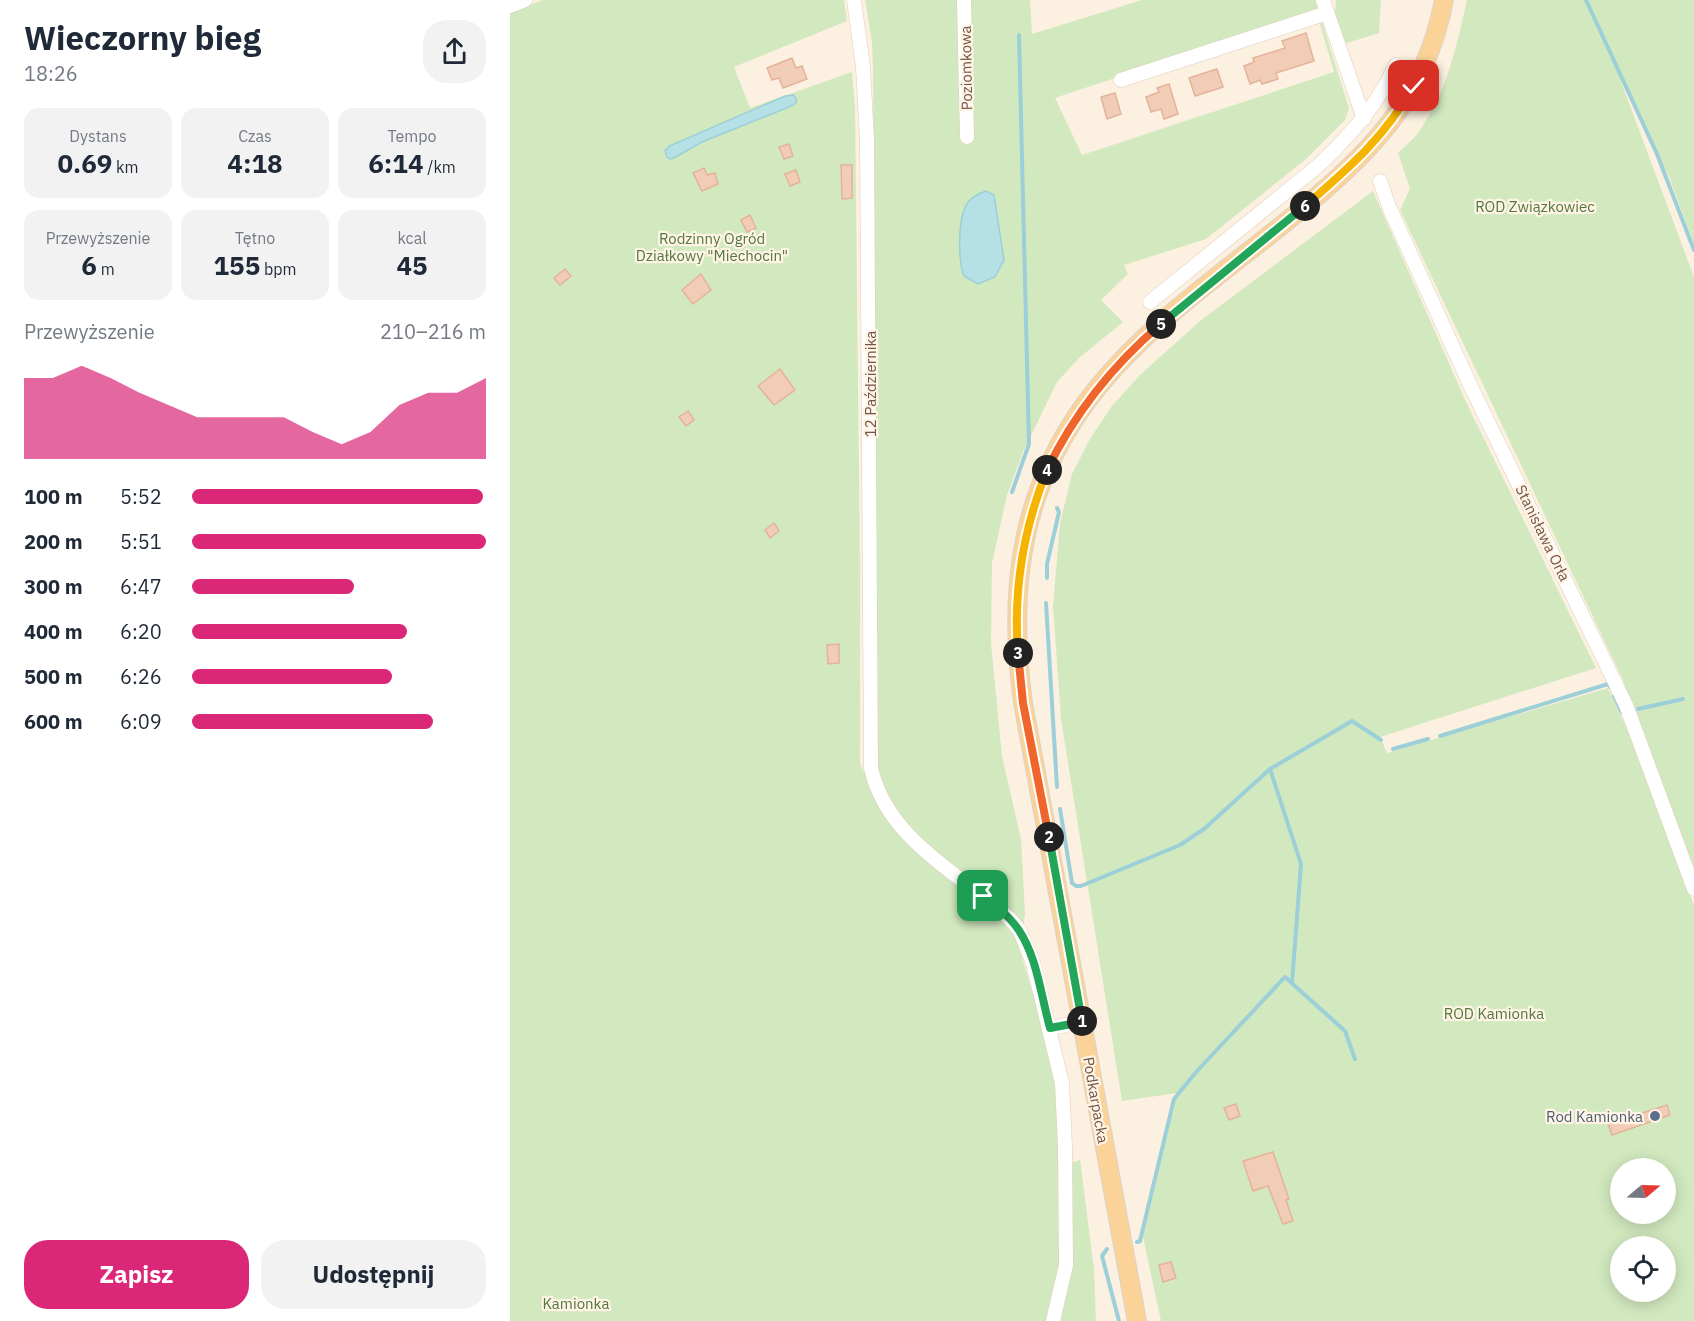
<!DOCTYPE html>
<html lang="pl">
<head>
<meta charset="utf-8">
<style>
	body { margin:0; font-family:"IBM Plex Sans",sans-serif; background:#f2f2f3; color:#1f2937; height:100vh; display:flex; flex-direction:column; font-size:22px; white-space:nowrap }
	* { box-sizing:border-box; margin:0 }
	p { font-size:20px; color:#747a83 }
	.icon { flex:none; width:33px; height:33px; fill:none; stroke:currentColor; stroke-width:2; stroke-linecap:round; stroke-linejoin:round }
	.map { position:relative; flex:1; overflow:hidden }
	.side { display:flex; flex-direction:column; background:#fff; width:510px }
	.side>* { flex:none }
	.needle { width:39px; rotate:71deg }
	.buttons { position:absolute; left:1100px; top:1158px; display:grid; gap:12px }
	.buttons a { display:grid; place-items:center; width:66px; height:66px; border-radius:50%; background:#fff; box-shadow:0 3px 15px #0003; font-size:30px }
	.pin { position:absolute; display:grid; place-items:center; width:51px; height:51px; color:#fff; margin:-26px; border-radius:12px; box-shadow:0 3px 9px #0006 }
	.km { position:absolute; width:30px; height:30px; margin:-15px; border-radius:50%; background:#222; color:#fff; font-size:16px; line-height:30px; text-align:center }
	.round { display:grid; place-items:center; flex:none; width:63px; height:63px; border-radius:24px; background:#f2f2f3 }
	.headline { display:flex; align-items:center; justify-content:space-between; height:102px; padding:0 24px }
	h1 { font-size:33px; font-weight:800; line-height:45px }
	.metrics { display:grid; grid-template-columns:repeat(3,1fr); gap:9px; height:102px; padding:6px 24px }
	.metrics div { display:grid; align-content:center; border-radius:15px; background:#f2f2f3; text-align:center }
	.metrics b { font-size:26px; font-weight:800 }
	.metrics small { font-size:16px; font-weight:400 }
	.metrics p { font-size:16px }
	.chart { height:168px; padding:12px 24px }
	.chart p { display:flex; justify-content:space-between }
	.chart svg { width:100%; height:108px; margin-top:6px; fill:#db2777; opacity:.7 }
	.cta { display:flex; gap:12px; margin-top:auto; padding:12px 24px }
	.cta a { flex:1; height:69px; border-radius:24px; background:#db2777; color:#fff; font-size:24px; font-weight:800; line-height:69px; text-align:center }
	.cta a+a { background:#f2f2f3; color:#1f2937 }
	ul { padding:0 24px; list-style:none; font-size:20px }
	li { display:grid; grid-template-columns:96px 72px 1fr; align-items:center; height:45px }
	li i { height:15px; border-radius:8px; background:#db2777 }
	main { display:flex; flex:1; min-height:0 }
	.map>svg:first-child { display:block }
	.green { fill:#d2e9bf; fill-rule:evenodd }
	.water { fill:#b5e0e5; stroke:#9ccfd7; stroke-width:1.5 }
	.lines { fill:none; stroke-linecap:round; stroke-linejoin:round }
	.stream { stroke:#9ccfd7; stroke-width:4 }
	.building { fill:#f1cdb8; stroke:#e4b399; stroke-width:1.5 }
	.minor-casing { stroke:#e0ccbd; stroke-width:15 }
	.major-casing { stroke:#dad3cf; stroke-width:20 }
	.minor { stroke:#fff; stroke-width:14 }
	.major { stroke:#fbd398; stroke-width:18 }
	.split-1-casing { stroke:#fff; stroke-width:12 }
	.split-2-casing { stroke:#fff; stroke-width:12 }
	.split-3-casing { stroke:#fff; stroke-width:12 }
	.split-4-casing { stroke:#fff; stroke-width:12 }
	.split-5-casing { stroke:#fff; stroke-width:12 }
	.split-6-casing { stroke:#fff; stroke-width:12 }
	.split-7-casing { stroke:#fff; stroke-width:12 }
	.split-1 { stroke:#22a559; stroke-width:8 }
	.split-2 { stroke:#22a559; stroke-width:8 }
	.split-3 { stroke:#f0652b; stroke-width:8 }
	.split-4 { stroke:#f5b400; stroke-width:8 }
	.split-5 { stroke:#f0652b; stroke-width:8 }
	.split-6 { stroke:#22a559; stroke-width:8 }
	.split-7 { stroke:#f5b400; stroke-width:8 }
	.service-dot { fill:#5c6f8a; stroke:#fff4e6; stroke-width:2 }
	.labels { text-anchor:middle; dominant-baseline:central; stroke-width:4.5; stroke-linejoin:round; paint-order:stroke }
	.street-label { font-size:15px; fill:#725648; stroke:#fff4e6 }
	.park-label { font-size:15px; fill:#537840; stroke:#fff4e6 }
	.service-label { font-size:15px; fill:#4e5e75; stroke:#fff4e6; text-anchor:end }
</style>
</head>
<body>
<main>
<section class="side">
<div class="headline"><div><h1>Wieczorny bieg</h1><p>18:26</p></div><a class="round"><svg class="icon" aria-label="share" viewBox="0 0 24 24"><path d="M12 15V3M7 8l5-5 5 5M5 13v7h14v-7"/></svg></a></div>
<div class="metrics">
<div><p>Dystans</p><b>0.69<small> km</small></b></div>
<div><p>Czas</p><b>4:18</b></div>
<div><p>Tempo</p><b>6:14<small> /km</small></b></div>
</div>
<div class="metrics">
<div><p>Przewyższenie</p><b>6<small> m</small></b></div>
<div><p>Tętno</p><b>155<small> bpm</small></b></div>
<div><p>kcal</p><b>45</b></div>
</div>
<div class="chart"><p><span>Przewyższenie</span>210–216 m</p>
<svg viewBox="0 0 160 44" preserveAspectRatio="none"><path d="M0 44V11L10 11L20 6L30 11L40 17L50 22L60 27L70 27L80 27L90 27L100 33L110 38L120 33L130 22L140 17L150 17L160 11V44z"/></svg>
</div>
<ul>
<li><b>100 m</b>5:52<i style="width:99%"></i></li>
<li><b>200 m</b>5:51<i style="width:100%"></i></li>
<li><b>300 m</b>6:47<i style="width:55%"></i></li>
<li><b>400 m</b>6:20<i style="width:73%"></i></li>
<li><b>500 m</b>6:26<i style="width:68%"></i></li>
<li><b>600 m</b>6:09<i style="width:82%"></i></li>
</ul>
<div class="cta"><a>Zapisz</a><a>Udostępnij</a></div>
</section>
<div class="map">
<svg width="1184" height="1321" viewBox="0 0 1184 1321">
	<rect width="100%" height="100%" fill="#fcf0e0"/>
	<path class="green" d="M32,0H334L337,21L224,67L240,108L342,72L345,107L350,572V764L368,798L363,72L362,42L355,0H520L522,34L632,0H805L839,108L835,120L796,159L696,239L614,265L618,274L591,300L613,322L569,358L547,382L513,452L497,495L482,563L481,643L492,756L511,839L515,914L510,950L544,1066L560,1169L563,1162L570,1160L584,1269L586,1321H0V13ZM806,11L824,72L572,155L545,98Z
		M826,0H871L869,33L834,44L825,14Z
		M957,0H1184V244L1159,177L1110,79L1184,277V868L1113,680L890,210L900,189L888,153C895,146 904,139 910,130C937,91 947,45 957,0Z
		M863,191L956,402L1086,668L870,737L877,753L1098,688L1123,742L1184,905V1321H651L633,1237L667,1093L612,1101L551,719L543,606L550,523L562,474L581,437L602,406L629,376L690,321ZM1110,1168H1155V1214H1110ZM1110,1246H1155V1292H1110Z"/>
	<path class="water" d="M284,95L287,101L284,105L192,142L164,158L160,159L157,157L155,151L159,146L275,96Z
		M476,191L484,195L494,260L485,277L468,284L454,276C448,261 447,214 459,201C463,196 471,193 476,191Z"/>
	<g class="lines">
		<path class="stream" d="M1076,0L1147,154L1184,250
			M502,492L519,444L509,35
			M537,578V564L549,512L547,508
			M536,603L547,787
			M1104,696L1112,713
			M1128,709L1173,699
			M930,736L1098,684L1100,687
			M883,749L918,739
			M760,769L791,864L782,983
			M550,809L562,883L566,886H571L670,845L694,829L760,769L842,721L871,740
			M627,1242L630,1241L664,1099L687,1071L775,977L835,1031L845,1059
			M597,1249L592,1256L609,1321"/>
	</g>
	<path class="building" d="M796,33L804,61L766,73L768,79L752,84L750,80L740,84L734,66L744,62L743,58L775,48L772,41Z
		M282,58L286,68L292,66L297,79L273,88L269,78L262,80L257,68Z
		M707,69L713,87L685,96L679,78Z
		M659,84L668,114L654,119L651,109L641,112L636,97L649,92L647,88Z
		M605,93L611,114L597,119L591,97Z
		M279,144L283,156L274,159L269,147Z
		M331,165H342V198L332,199Z
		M194,168L197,175L205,173L208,184L192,191L183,173Z
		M286,170L290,182L280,186L275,174Z
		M240,215L246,228L237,232L231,220Z
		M55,269L61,276L50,285L44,278Z
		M191,274L201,290L183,304L172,290Z
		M270,369L285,390L264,405L248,386Z
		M178,411L184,420L176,426L169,417Z
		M264,523L269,531L260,538L255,530Z
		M329,644V663L318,664L317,645Z
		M726,1104L730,1116L719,1120L714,1108Z
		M1157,1105L1160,1115L1102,1135L1098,1124Z
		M763,1152L779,1199L776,1200L783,1221L773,1224L758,1186L743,1191L733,1161Z
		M661,1262L666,1278L653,1282L649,1265Z"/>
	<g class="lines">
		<g class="minor-casing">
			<path id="minor" d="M344,0L353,67L357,140L361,768C377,840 450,873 500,919L510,931L523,963L552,1083L555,1146L556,1265L543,1321
				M454,0L457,137
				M813,0L854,119
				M0,6L15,0
				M611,80L817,13
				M870,181L880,209L962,389L1116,705L1184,889
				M640,302L808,166C840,135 867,106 886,65
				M540,1028L572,1022"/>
		</g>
		<g class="major-casing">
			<path id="major" d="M627,1321L513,703C497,585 511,482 588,387C642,321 716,271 782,217C858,155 915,101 934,0"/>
		</g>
		<use href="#minor" class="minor"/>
		<use href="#major" class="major"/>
	</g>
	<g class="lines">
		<g class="split-1-casing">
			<path id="split-1" d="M473,896C486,906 499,916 508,929C527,956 531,996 540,1028L572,1022V1021"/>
		</g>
		<g class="split-2-casing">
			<path id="split-2" d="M539,837L572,1021"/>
		</g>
		<g class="split-3-casing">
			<path id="split-3" d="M508,653L513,703L539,837"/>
		</g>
		<g class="split-4-casing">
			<path id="split-4" d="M508,653C503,589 513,530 537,470"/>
		</g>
		<g class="split-5-casing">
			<path id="split-5" d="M537,470C564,414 603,365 651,324"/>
		</g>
		<g class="split-6-casing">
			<path id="split-6" d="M651,324L795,206"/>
		</g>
		<g class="split-7-casing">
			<path id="split-7" d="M795,206C841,166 873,139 904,86"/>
		</g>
		<use href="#split-1" class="split-1"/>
		<use href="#split-2" class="split-2"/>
		<use href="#split-3" class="split-3"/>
		<use href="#split-4" class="split-4"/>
		<use href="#split-5" class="split-5"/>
		<use href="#split-6" class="split-6"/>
		<use href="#split-7" class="split-7"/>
	</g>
	<circle class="service-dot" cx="1145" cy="1116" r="6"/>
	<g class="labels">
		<g class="street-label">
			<text transform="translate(456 68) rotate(-91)">Poziomkowa</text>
			<text transform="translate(360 384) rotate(-90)">12 Października</text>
			<text transform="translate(1033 533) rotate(64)">Stanisława Orła</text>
			<text transform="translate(586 1100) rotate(80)">Podkarpacka</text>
		</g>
		<g class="park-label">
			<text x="1025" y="206">ROD Związkowiec</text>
			<text x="202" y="238">Rodzinny Ogród<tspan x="202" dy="17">Działkowy "Miechocin"</tspan></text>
			<text x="984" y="1013">ROD Kamionka</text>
			<text x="66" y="1303">Kamionka</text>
		</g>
		<g class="service-label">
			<text x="1133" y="1116">Rod Kamionka</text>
		</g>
	</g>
</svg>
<div class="buttons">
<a><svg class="needle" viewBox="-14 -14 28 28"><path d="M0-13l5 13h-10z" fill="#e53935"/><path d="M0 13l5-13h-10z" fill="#747a83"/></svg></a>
<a><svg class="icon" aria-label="locate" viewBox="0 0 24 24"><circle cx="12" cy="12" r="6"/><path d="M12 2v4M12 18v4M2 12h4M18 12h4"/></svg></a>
</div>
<div class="pin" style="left:473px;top:896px;background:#1e9e55"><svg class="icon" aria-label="arrive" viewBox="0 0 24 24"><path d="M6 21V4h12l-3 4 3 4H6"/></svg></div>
<div class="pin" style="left:904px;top:86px;background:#d93025"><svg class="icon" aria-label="check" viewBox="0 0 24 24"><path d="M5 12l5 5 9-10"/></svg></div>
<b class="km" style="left:572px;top:1021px">1</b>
<b class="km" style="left:539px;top:837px">2</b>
<b class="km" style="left:508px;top:653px">3</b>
<b class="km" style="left:537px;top:470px">4</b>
<b class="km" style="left:651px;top:324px">5</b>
<b class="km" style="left:795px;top:206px">6</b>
</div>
</main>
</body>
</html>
